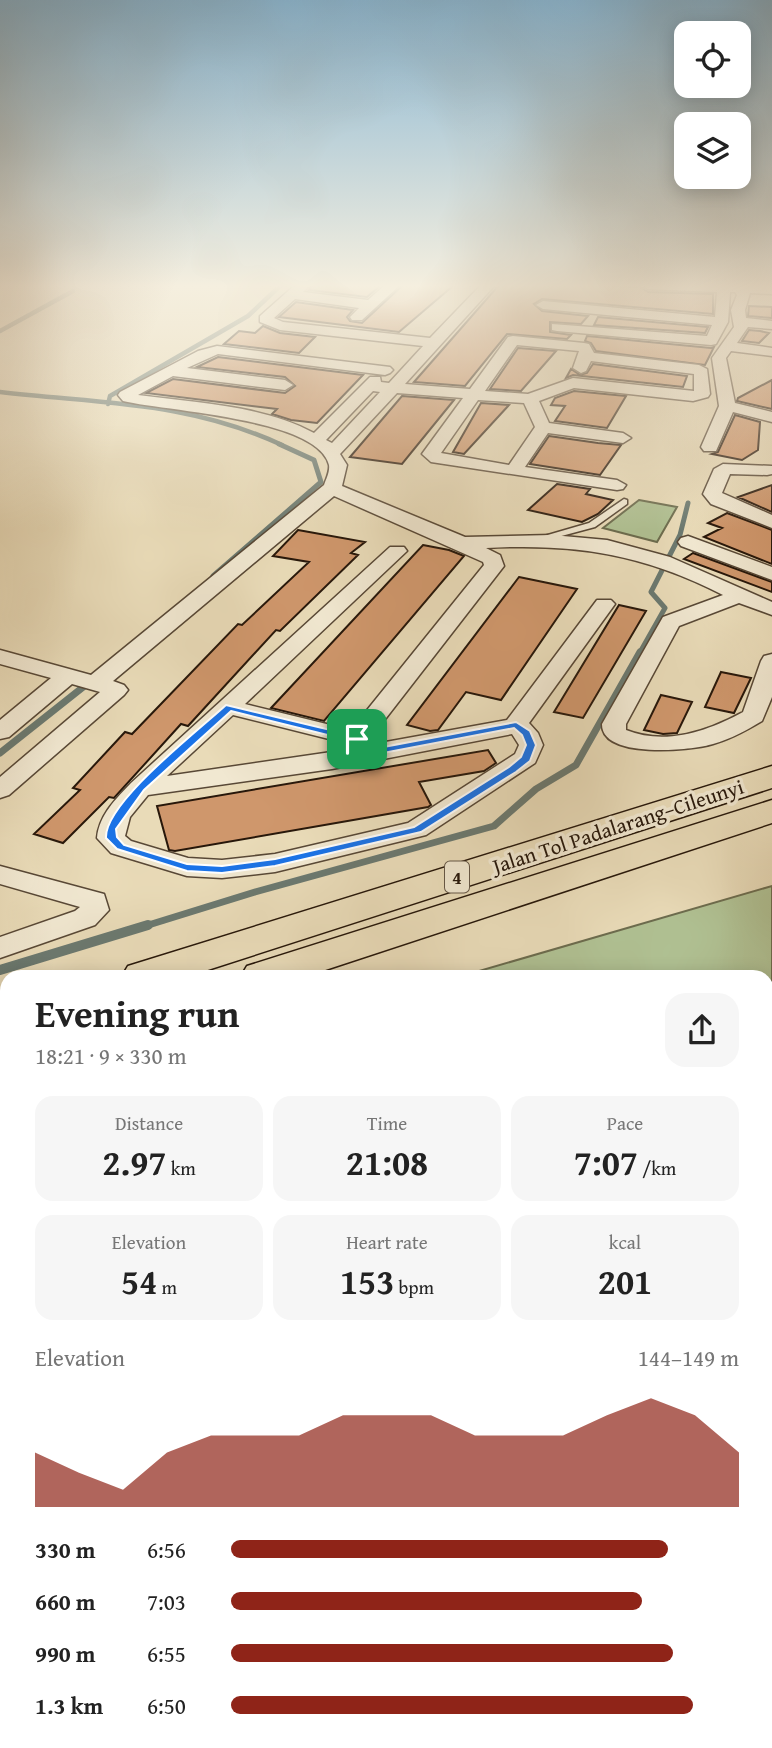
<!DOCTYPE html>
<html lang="en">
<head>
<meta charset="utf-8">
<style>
	body { margin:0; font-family:"Gentium Book Plus",serif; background:#f6f6f6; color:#222; height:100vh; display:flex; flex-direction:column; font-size:26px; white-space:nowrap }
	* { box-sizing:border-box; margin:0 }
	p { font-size:23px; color:#767676 }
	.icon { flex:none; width:38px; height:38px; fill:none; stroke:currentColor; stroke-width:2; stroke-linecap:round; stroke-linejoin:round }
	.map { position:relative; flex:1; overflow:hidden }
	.side { position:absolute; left:0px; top:970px; width:774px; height:779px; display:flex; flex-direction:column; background:#fff; border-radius:21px 21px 0 0; box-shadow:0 4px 18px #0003 }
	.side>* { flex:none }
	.fabs { position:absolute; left:674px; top:21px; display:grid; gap:14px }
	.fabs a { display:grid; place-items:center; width:77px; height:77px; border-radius:14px; background:#fff; box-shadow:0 4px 18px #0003; font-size:35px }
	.pin { position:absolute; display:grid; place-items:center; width:60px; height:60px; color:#fff; margin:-30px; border-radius:14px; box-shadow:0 4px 10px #0006 }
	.round { display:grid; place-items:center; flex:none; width:74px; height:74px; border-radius:21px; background:#f6f6f6 }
	.overview { display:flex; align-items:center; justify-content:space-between; height:119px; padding:0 35px }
	h1 { font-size:38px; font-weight:700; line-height:52px }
	.stats { display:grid; grid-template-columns:repeat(3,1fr); gap:10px; height:119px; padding:7px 35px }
	.stats div { display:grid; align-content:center; border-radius:18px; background:#f6f6f6; text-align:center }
	.stats b { font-size:35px; font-weight:700 }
	.stats small { font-size:19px; font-weight:400 }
	.stats p { font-size:19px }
	.chart { height:196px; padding:14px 35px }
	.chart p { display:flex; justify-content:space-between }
	.chart svg { width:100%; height:126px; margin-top:7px; fill:#8f2418; opacity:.7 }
	ul { padding:0 35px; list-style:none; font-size:23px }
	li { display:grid; grid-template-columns:112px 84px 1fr; align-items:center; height:52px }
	li i { height:18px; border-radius:9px; background:#8f2418 }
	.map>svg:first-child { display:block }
	.green { fill:#b0c193; stroke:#6c6c4e; stroke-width:2 }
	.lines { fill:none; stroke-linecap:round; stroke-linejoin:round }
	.stream-far4 { stroke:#6b7970; stroke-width:4.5 }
	.stream-far3 { stroke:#6b7970; stroke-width:5 }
	.stream-far2 { stroke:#6b7970; stroke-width:7 }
	.stream-far1 { stroke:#6b7970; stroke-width:10 }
	.stream { stroke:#6b7970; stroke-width:12 }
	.building { fill:#cf976c; stroke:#27170a; stroke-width:2 }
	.lane-casing { stroke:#584836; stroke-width:3 }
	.street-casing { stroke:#584836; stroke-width:3 }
	.highway-casing { stroke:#27170a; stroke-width:3 }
	.lane { fill:#f1e8d1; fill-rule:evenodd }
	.street { fill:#f1e8d1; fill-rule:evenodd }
	.highway { fill:#e9dbb8; fill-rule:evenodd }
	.route { fill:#1a73e8; stroke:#fff; stroke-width:2; fill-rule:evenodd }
	.labels { text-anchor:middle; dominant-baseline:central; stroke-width:7; stroke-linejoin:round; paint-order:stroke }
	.shield { fill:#f1e8d1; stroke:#645646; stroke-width:2 }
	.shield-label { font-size:19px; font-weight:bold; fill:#27170a }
	.street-label { font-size:21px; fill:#27170a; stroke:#f1e8d1 }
</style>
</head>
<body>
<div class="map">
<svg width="772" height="1748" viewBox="0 0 772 1748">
	<rect width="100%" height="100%" fill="#e9dbb8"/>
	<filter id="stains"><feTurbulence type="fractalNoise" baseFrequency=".00286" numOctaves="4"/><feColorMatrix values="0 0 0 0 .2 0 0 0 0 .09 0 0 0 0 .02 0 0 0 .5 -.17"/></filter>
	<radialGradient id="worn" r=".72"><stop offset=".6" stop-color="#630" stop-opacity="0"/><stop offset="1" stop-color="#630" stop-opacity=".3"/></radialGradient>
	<path class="green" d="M639,500L677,507L657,542L603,528Z
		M772,886V1748H0V1671L7,1649V1741H766V976H462Z"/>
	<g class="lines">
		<path class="stream-far4" d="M0,331L73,291
			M0,392C102,404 187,401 282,445
			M108,404L110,396L248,316L281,285"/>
		<path class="stream-far3" d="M213,576L321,482L314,460L279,444
			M639,654L665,608L651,592L680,535L688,503"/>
		<path class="stream-far2" d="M0,753L92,680
			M142,927L255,892L494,826L536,789L576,765L640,652"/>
		<path class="stream-far1" d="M0,970L148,925"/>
		<path class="stream" d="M0,1520L7,1515"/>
	</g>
	<path class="building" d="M313,285H381L367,297L309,290Z
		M403,285H454L399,332L279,317L296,302L353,310L347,317L350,321L362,323Z
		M499,285H594L640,287L648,292L713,294V314L542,299L534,304L542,311L588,316L581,324L550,322V332L571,335L567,339L507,334L465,386L414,382Z
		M749,306L772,307V318L748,316Z
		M598,317L708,327L705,333L594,325Z
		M263,326L280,333L315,337L299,353L224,344L239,331L255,333Z
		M749,330L760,331L769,333L759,343L742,341Z
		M587,336L711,348L714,347L705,365L596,351L591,343L585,341Z
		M518,348L556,351L521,391L490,389Z
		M218,357L363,375L317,423L291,420L272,414L277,409L146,393L173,379L285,393L295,386L285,377L197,367Z
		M593,364L687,376L683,387L573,375L566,378L571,369L580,375L587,373Z
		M772,380V409L737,401L738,398Z
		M574,391L626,396L607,428L555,421L565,406L551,405L555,398Z
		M402,396L454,400L402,464L350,457Z
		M481,403L509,405L464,454L453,452Z
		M735,415L760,422L758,450L742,460L712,454L718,452Z
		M549,436L598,443L621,445L600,475L530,464Z
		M557,484L590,489L586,494L613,500L598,514L582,522L528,510Z
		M772,485V512L738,497Z
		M727,513L772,530V564L704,537L722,528L708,523Z
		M298,530L365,542L351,553L358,555L280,631L276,630L188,726L181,724L114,798L109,797L63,843L34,834L80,790L73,788L125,732L132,734L238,624L242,625L309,562L273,556Z
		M423,545L449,550L464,556L324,721L271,708Z
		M693,553L772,582V592L684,559Z
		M519,577L577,589L501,700L466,692L438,730L430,731L407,725Z
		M619,605L646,611L583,718L554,712Z
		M721,672L751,678L734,713L705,707Z
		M661,695L692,702L677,733L663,734L644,730Z
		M488,750L496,763L484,771L419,782L431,805L428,807L175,851L169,850L157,806Z"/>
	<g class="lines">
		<g class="lane-casing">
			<path id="lane" d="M624,499L627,500V504L595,527L539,542L534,539L589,523Z"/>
		</g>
		<g class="street-casing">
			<path id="street" d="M295,285H310L303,292L368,300L385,285H400L362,320H352L350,317L359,308L295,299L274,318L283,322L430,338L481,285H495L405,384L470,389L508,337L513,336L584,343L589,344L594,353L699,365L707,369L710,394L708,397L693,401L574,388L539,401L549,423L623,433L631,438L623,443L548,433L525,467L617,480L626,485L623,489L617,490L431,462L422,454L463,398L397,393L340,454L347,465L342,486L465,537L552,535L607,540L670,557L772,602V615L739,603L679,626L626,724V730C666,746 708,731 743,712L761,661L764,656L772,654V697L762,721C747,730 731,739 713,744C690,751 601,759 602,724L663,617L723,595C644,554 574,543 486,548L500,555L504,566L369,740V745L507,720L597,600H611L615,604L529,723L538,733L543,745L535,763L426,835L275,872L222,878L187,876L111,853L97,838C99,815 116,799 131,783L390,547H404L407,551L245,704L351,730L484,565L483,562L334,496L113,681L124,685L128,690L124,695L9,795L0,798V777L100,692L72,684L9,737L0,739V720L51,678L0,664V650L91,675L324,485C326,479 330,472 329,465C318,418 163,411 123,401L118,395L120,392L198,351L217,346L390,367L393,370L390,373L385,375L218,354L187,368L285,380L293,385L285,390L173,376L138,395C196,403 262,405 314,433L370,377H380L381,382L389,383L423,346L280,330L260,322V316ZM517,345L579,351L573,368L581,373L586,371L591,361L694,374V391L573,378L528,394L485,391ZM373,391L380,392L332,443L326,440ZM478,400L524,403L535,427L509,465L441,453ZM233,715L345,743V750L167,776ZM512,734L519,745L515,754L408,823L275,854L222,860L188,858L131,841L125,836L130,817L148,795L332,769Z
				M641,285L772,286V294L750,293L745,310L746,318L772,321V329L748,327L737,343L772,348V356L731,351L726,358L735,403L772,412V422L733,412L716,451H704L701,447L719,406L712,358L734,327L731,310L737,295L735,292H730L728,322L716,344L711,345L557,331L552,330V324L707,336L712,325L543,309L536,305L543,301L715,317L717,292L648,289Z
				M723,464L772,466V474L767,475L730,474L722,493L772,515V528L711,504L703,494L714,469Z
				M688,536L772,567V580L681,546L678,542L681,538Z
				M0,866L104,894L109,910L95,925L0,958V937L75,911L80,907L0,884Z
				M772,1098V1147L766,1149V1100Z
				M766,1155L772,1157V1185L766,1184Z
				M766,1277L772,1279V1313L766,1311Z
				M766,1425L772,1427V1469L766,1467Z
				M766,1591L772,1593V1640L766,1638Z
				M417,1741H467L465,1748H415Z
				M619,1741H669L668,1748H618Z"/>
		</g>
		<g class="highway-casing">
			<path id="highway" d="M772,766V788L189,976H122L128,966Z
				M772,800V823L307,976H241L247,966Z
				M7,1003V1036L0,1038V1005Z
				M7,1043V1077L0,1079V1045Z"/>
		</g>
		<use href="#lane" class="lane"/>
		<use href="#street" class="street"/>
		<use href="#highway" class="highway"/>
	</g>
	<linearGradient id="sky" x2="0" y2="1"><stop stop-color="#88b6d3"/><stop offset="0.54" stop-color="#f5efdf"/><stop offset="1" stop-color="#f5efdf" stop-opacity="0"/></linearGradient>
	<rect width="772" height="530" fill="url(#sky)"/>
	<path class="route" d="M226,705L360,737L362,751L516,722L530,731L536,745L530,761L516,772L421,832L275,866L222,873L187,871L117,849L106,838C104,803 199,730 226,705ZM231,711L352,741V755L357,758L514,728L522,735L526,745L521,757L509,767L414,827L275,859L222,866L187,864L124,845L117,837L116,829L144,790Z"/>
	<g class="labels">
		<rect class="shield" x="445" y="861.5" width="24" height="31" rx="5"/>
		<g class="shield-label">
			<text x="457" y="877">4</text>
		</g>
		<g class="street-label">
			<text transform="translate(618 826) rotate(-18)">Jalan Tol Padalarang–Cileunyi</text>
		</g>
	</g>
	<rect width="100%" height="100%" filter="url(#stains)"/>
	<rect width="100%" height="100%" fill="url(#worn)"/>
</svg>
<div class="fabs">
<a><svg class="icon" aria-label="locate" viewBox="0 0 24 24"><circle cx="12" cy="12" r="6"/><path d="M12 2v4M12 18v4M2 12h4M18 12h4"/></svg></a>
<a><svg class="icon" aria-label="layers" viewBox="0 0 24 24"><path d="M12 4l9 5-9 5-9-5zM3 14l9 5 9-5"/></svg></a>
</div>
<div class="pin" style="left:357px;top:739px;background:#1e9e55"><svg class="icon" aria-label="arrive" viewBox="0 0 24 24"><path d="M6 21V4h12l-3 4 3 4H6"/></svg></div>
<section class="side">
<div class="overview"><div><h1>Evening run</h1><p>18:21 · 9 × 330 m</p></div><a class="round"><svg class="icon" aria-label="share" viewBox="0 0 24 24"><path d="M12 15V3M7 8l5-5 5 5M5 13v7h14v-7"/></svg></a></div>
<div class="stats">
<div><p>Distance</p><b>2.97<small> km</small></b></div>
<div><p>Time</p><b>21:08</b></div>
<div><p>Pace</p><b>7:07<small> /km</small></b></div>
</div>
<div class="stats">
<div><p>Elevation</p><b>54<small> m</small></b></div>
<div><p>Heart rate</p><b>153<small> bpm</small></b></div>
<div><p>kcal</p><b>201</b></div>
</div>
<div class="chart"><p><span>Elevation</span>144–149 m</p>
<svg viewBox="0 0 160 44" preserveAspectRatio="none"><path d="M0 44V25L10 32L20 38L30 25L40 19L50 19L60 19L70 12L80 12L90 12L100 19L110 19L120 19L130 12L140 6L150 12L160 25V44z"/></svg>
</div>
<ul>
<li><b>330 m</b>6:56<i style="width:86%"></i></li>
<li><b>660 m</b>7:03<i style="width:81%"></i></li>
<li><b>990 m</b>6:55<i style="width:87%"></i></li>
<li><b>1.3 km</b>6:50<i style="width:91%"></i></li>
</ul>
</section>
</div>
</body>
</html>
